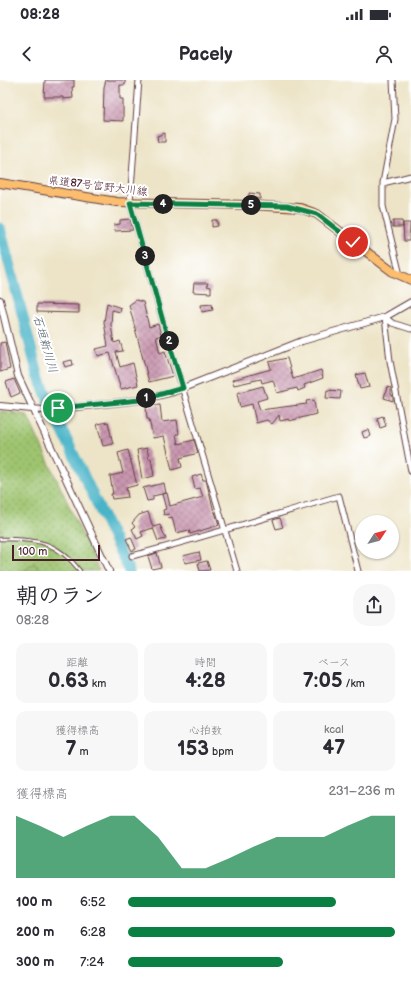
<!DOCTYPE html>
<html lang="ja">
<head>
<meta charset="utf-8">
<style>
	body { margin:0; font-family:"Balsamiq Sans","Klee One",sans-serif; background:#f7f7f7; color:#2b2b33; height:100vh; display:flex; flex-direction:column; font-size:15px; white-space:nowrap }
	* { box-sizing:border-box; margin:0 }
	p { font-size:13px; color:#7c7c81 }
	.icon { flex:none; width:22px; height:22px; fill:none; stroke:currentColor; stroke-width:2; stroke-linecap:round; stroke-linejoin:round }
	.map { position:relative; height:491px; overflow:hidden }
	.details { display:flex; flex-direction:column; background:#fff; flex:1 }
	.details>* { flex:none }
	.needle { width:26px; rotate:54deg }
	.tools { position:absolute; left:355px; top:435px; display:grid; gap:8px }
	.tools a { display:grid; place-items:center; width:44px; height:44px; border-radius:50%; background:#fff; box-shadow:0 1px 3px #0004; font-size:20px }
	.scale { position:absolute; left:12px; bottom:10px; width:88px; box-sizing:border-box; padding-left:4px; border:2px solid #4a1f2b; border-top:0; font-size:11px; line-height:14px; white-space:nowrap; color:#4a1f2b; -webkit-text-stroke:3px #fff; paint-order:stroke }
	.pin { position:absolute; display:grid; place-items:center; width:34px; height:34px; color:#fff; margin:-17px; border:2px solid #fff; border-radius:50%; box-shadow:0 1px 4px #0007 }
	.km { position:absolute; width:20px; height:20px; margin:-10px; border-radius:50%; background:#222; color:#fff; font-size:11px; line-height:20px; text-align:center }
	.round { display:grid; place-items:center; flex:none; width:42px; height:42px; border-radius:16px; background:#f7f7f7 }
	.overview { display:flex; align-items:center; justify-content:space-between; height:68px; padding:0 16px }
	h1 { font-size:22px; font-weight:700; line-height:30px }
	.stats { display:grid; grid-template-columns:repeat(3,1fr); gap:6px; height:68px; padding:4px 16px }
	.stats div { display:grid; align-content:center; border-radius:10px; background:#f7f7f7; text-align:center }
	.stats b { font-size:20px; font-weight:700 }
	.stats small { font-size:11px; font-weight:400 }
	.stats p { font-size:11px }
	.chart { height:112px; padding:8px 16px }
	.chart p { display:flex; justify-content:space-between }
	.chart svg { width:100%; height:72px; margin-top:4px; fill:#0b8043; opacity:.7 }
	ul { padding:0 16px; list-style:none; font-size:13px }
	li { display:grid; grid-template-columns:64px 48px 1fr; align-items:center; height:30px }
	li i { height:10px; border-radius:5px; background:#0b8043 }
	.status { display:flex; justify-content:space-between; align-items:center; height:28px; padding:0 20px; background:#fff; direction:ltr }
	.status svg { height:11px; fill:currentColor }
	header { display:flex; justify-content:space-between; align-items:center; height:52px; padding:0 16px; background:#fff; font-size:18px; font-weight:700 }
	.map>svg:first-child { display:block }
	.grass { fill:url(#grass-dots); stroke:#74724d }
	.pitch { fill:#9ec46f; stroke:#74724d }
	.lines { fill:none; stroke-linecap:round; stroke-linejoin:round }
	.river { stroke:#4ab4c8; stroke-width:11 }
	.building { fill:url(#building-cross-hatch) }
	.service-casing { stroke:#623d42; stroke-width:4.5 }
	.minor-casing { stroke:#623d42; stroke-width:7 }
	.tertiary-casing { stroke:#623d42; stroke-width:8 }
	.primary-casing { stroke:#623d42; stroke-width:10 }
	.service { stroke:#fff; stroke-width:2.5 }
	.minor { stroke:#fff; stroke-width:5 }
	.tertiary { stroke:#fff; stroke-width:6 }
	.primary { stroke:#fbbd6e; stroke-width:8 }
	.route-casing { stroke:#fff; stroke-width:8 }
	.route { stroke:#0b8043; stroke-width:5 }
	.labels { text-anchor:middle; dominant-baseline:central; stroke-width:4; stroke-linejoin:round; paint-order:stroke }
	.street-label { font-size:11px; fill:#4a1f2b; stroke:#fff }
	.water-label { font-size:12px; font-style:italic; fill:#4a5b6a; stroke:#fff }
</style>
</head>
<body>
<div class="status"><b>08:28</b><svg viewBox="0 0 49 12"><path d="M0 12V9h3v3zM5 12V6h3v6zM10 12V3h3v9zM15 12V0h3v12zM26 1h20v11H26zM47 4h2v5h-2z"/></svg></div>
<header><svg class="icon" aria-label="back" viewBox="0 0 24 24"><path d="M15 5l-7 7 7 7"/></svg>Pacely<svg class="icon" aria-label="person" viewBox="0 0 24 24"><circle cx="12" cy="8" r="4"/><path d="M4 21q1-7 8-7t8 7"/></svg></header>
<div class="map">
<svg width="411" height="491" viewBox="0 0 411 491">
	<defs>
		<pattern id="grass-dots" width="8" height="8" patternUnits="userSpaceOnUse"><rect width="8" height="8" fill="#9ec46f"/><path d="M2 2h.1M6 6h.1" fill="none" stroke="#839f5b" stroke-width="1.8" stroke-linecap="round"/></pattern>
		<pattern id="building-cross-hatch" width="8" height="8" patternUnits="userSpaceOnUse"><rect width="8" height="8" fill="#c997b0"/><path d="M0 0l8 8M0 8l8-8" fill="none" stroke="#a57b8f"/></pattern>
	</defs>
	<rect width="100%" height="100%" fill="#fff"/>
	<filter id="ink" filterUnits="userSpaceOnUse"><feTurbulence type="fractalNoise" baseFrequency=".025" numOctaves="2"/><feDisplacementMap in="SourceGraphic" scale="8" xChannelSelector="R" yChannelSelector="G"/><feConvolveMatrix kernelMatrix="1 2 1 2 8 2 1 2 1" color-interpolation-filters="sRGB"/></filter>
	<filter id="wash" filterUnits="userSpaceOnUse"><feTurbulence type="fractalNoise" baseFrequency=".012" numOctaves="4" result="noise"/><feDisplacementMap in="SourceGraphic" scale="16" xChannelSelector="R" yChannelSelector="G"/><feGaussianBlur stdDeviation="0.9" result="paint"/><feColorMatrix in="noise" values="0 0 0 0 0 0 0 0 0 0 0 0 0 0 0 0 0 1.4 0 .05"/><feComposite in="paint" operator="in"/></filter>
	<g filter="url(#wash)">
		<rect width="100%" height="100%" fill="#ede4c7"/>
		<path class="grass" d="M0,331L27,335L99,491H0Z"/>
		<path class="pitch" d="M34,483L40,491H24Z"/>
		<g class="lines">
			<path class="river" d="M0,148L38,295L54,333L129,491"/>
		</g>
		<g id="blocks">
			<path class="building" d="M45,0H74V7H72L73,18L63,19V17H44Z
				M106,0H125V5H120V19H123V41L103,40L104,7Z
				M165,53V62H158L157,56Z
				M249,113L260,114V119L249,118Z
				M130,139L133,150L115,151L114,145L120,144V140Z
				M212,140H217L218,146L212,147Z
				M393,141H402L403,147H393Z
				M403,143H410L409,161H404Z
				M194,203H208L207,206L211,207V213L193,212Z
				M136,220L143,222L149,247L158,244L161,255L156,257L160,273L165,271L173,296L149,302L129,225Z
				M107,223L121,228L120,232L112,230L111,245L114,263L120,261L123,271L116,272L120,287L133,283L138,305L121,309L110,273L98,276L96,269L108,266L104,242Z
				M37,224L79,225V233L37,232Z
				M212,224L213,230L202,232L201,225Z
				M5,262L10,289L0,292V263Z
				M287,278L293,299L321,290L323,298L304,305L305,308L298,311L297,308L277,313L273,300L262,303L261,299L234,305L232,300L271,289L269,282Z
				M72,280L73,285L65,287L63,282Z
				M365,293L369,307L360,309L356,295Z
				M14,299L20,313L11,317L6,302Z
				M263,306L267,318L257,321L260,330L307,324L306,321L314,320L316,334L289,341V339L280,341L279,335L272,344L267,340L256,343L252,324L240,327L237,313Z
				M387,307L391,308V315L393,316V321L384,318Z
				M327,310L341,311L340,319L326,318Z
				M160,325L162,342L177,340L179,354H176L178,364L194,360L198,373L180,378L182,387L172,390L164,356L153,358L149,339H147L146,326Z
				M383,336L386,346L380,348L377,338Z
				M108,342L113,364L103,366L97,344Z
				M367,350H369L371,356L364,358L362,352Z
				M147,368L149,379L151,378L154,396L142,399L137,370Z
				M128,370L137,405L126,408L128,417L112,419L111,414H113L110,396L123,393L118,373Z
				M201,394L203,400H206L214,432H215L219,445L190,454L189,450L176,453L172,437L169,438L168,434L164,435L163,430L166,429L162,414L167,413L170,426L203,417L200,408L195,409L192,397Z
				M164,403L166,413L153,416V420L147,421L143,408Z
				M148,432L153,447L160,445L166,459L158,461L153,448L141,452L143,456L137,459L132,449L135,447L132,443L139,435Z
				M280,438L283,447L276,449L273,440Z
				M131,457L136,469L132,471L126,459Z
				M199,472L201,480L185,483L183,476Z
				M157,473L161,487L152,489L148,476Z
				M207,481L210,490L200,491L198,483Z"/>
		</g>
	</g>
	<g filter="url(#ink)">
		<use href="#blocks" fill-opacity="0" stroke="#623d42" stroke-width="1"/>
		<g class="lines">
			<g class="service-casing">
				<path id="service" d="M0,459C36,459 57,461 80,491"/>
			</g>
			<g class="minor-casing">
				<path id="minor" d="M139,0L130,123L166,253L237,491
					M393,0L395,39L383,103V126L400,195
					M383,103L411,96
					M385,237L390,281L411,391
					M385,237L392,243L411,249
					M43,330L58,329
					M132,476C202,458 270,436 339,416L358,491"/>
			</g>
			<g class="tertiary-casing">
				<path id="tertiary" d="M0,220L18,296L109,491
					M0,326L43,330
					M58,329L140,320L173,312L302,261L385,237L411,222"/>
			</g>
			<g class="primary-casing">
				<path id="primary" d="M0,103L117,122L250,125L300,128L317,134L393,192L411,200"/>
			</g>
			<use href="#service" class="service"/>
			<use href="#minor" class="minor"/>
			<use href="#tertiary" class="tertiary"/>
			<use href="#primary" class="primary"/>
		</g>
	</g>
	<g class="lines" filter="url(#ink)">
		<g class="route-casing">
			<path id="route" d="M58,328L140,320L183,308L166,252L130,123L287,126L317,134L353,162"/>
		</g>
		<use href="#route" class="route"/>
	</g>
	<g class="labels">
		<g class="street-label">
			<text transform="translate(98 106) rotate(7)">県道87号富野大川線</text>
		</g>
		<g class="water-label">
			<text transform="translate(45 264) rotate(74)">石垣新川川</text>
		</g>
	</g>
</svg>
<div class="tools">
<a><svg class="needle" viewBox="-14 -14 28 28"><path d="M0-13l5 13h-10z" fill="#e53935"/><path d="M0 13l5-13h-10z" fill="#7c7c81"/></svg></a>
</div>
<div class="scale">100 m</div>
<div class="pin" style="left:58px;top:328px;background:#1e9e55"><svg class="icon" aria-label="arrive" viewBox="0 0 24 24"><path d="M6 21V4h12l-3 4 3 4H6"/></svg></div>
<div class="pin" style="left:353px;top:162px;background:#d93025"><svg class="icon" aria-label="check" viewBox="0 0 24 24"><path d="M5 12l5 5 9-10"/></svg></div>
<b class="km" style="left:146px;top:318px">1</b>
<b class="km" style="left:169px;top:261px">2</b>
<b class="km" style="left:145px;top:176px">3</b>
<b class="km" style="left:163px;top:124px">4</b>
<b class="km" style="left:251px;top:125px">5</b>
</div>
<section class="details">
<div class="overview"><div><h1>朝のラン</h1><p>08:28</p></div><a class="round"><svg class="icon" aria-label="share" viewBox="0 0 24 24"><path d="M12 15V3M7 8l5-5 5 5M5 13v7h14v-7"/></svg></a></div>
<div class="stats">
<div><p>距離</p><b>0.63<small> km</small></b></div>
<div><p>時間</p><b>4:28</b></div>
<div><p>ペース</p><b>7:05<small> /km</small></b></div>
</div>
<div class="stats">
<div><p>獲得標高</p><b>7<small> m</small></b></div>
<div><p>心拍数</p><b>153<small> bpm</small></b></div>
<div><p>kcal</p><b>47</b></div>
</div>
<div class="chart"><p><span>獲得標高</span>231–236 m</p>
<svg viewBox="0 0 160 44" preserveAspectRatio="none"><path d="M0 44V6L10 12L20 19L30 12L40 6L50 6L60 19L70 38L80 38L90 32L100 25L110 19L120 19L130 19L140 12L150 6L160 6V44z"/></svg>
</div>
<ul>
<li><b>100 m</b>6:52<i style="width:78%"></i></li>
<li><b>200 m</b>6:28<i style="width:100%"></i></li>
<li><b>300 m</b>7:24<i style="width:58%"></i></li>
</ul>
</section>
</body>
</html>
